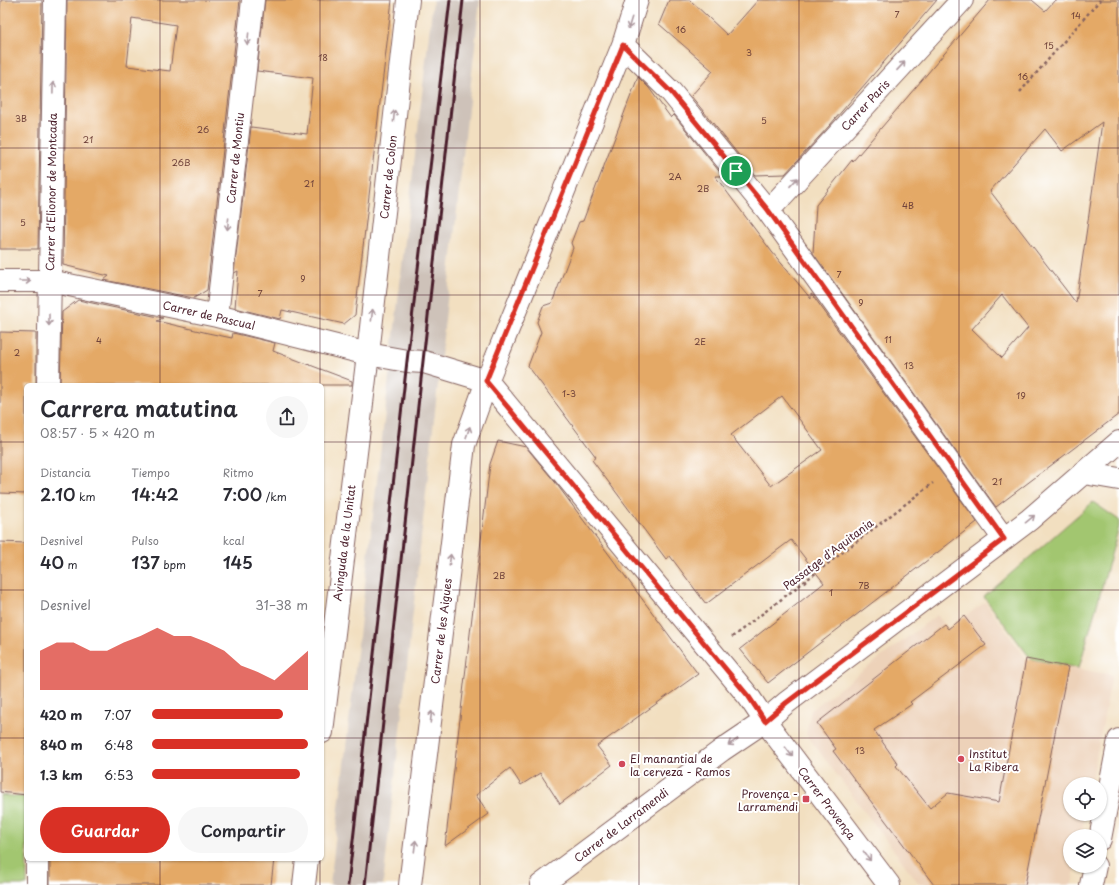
<!DOCTYPE html>
<html lang="es">
<head>
<meta charset="utf-8">
<style>
	body { margin:0; font-family:"Playpen Sans",sans-serif; background:#f7f7f7; color:#2b2b33; height:100vh; display:flex; flex-direction:column; font-size:15px; white-space:nowrap }
	* { box-sizing:border-box; margin:0 }
	p { font-size:13px; color:#7c7c81 }
	.icon { flex:none; width:22px; height:22px; fill:none; stroke:currentColor; stroke-width:2; stroke-linecap:round; stroke-linejoin:round }
	.map { position:relative; flex:1; overflow:hidden }
	.drawer { position:absolute; left:24px; top:383px; width:300px; height:478px; display:flex; flex-direction:column; background:#fff; border-radius:6px; box-shadow:0 1px 3px #0004 }
	.drawer>* { flex:none }
	.tools { position:absolute; left:1063px; top:777px; display:grid; gap:8px }
	.tools a { display:grid; place-items:center; width:44px; height:44px; border-radius:50%; background:#fff; box-shadow:0 1px 3px #0004; font-size:20px }
	.pin { position:absolute; display:grid; place-items:center; width:34px; height:34px; color:#fff; margin:-17px; border:2px solid #fff; border-radius:50%; box-shadow:0 1px 4px #0007 }
	.round { display:grid; place-items:center; flex:none; width:42px; height:42px; border-radius:21px; background:#f7f7f7 }
	.summary { display:flex; align-items:center; justify-content:space-between; height:68px; padding:0 16px }
	h1 { font-size:22px; font-weight:600; line-height:30px }
	.figures { display:grid; grid-template-columns:repeat(3,1fr); gap:6px; height:68px; padding:4px 16px }
	.figures div { display:grid; align-content:center }
	.figures b { font-size:17px; font-weight:600 }
	.figures small { font-size:11px; font-weight:400 }
	.figures p { font-size:11px }
	.chart { height:112px; padding:8px 16px }
	.chart p { display:flex; justify-content:space-between }
	.chart svg { width:100%; height:72px; margin-top:4px; fill:#d93025; opacity:.7 }
	.cta { display:flex; gap:8px; margin-top:auto; padding:8px 16px }
	.cta a { flex:1; height:46px; border-radius:24px; background:#d93025; color:#fff; font-size:16px; font-weight:600; line-height:46px; text-align:center }
	.cta a+a { background:#f7f7f7; color:#2b2b33 }
	ul { padding:0 16px; list-style:none; font-size:13px }
	li { display:grid; grid-template-columns:64px 48px 1fr; align-items:center; height:30px }
	li i { height:10px; border-radius:5px; background:#d93025 }
	.map>svg:first-child { display:block }
	.built { fill:#edd2b9 }
	.industrial { fill:#cec2b9 }
	.green { fill:#a2c66f; stroke:#76724d }
	.building { fill:#e4a966; fill-rule:evenodd }
	.lines { fill:none; stroke-linecap:round; stroke-linejoin:round }
	.street-casing { stroke:#85625f; stroke-width:24 }
	.path { stroke:#85625f; stroke-width:2.5; stroke-dasharray:3 3; stroke-linecap:butt }
	.street { stroke:#fff; stroke-width:22 }
	.rail { stroke:#4a1f2b; stroke-width:3 }
	.oneway { stroke:#ae9aa0 }
	.route-casing { stroke:#fff; stroke-width:8 }
	.route { stroke:#d93025; stroke-width:5 }
	.grid { fill:none; stroke:#4a1f2b; stroke-width:1; stroke-opacity:0.55 }
	.poi-dot { fill:#d1495b; stroke:#fff; stroke-width:1.5 }
	.labels { text-anchor:middle; dominant-baseline:central; stroke-width:4; stroke-linejoin:round; paint-order:stroke }
	.number-label { font-size:9px; fill:#70423a }
	.street-label { font-size:11px; fill:#4a1f2b; stroke:#fff }
	.poi-label { font-size:11px; fill:#4a1f2b; stroke:#fff; text-anchor:start }
</style>
</head>
<body>
<div class="map">
<svg width="1119" height="885" viewBox="0 0 1119 885">
	<rect width="100%" height="100%" fill="#fff"/>
	<filter id="ink" filterUnits="userSpaceOnUse"><feTurbulence type="fractalNoise" baseFrequency=".025" numOctaves="2"/><feDisplacementMap in="SourceGraphic" scale="8" xChannelSelector="R" yChannelSelector="G"/><feConvolveMatrix kernelMatrix="1 2 1 2 8 2 1 2 1" color-interpolation-filters="sRGB"/></filter>
	<filter id="wash" filterUnits="userSpaceOnUse"><feTurbulence type="fractalNoise" baseFrequency=".012" numOctaves="4" result="noise"/><feDisplacementMap in="SourceGraphic" scale="16" xChannelSelector="R" yChannelSelector="G"/><feGaussianBlur stdDeviation="0.9" result="paint"/><feColorMatrix in="noise" values="0 0 0 0 0 0 0 0 0 0 0 0 0 0 0 0 0 1.4 0 .05"/><feComposite in="paint" operator="in"/></filter>
	<g filter="url(#wash)">
		<rect width="100%" height="100%" fill="#f2dfc0"/>
		<path class="built" d="M985,602L1026,659L1112,675L1091,784H1070V814H1085L1081,836H1070V866H1075L1072,885H920L806,734L811,710L937,615L948,629Z"/>
		<path class="industrial" d="M433,0H480L383,885H330Z"/>
		<path class="green" d="M1093,502L1119,520V527L1079,668L1031,659L984,597Z
			M0,795L26,797L27,885H0Z"/>
		<g id="blocks">
			<path class="building" d="M1,0H42L38,249H0V10Z
				M67,0H240L207,290L194,298L104,280L109,276L63,265ZM132,18L176,25L170,71L127,66Z
				M265,0H392L355,315L344,324L282,310L280,319L235,308L238,271L234,273L251,127L307,134L313,78L257,71Z
				M669,0H690L727,35L758,0H937L830,125L785,174L755,175L691,96L713,71L659,24Z
				M990,0H1032L1045,11L1055,0H1119V414L996,507L813,253L816,205L852,160L853,161ZM1102,122L1095,173L1076,303L990,191L1045,129L1062,151ZM1002,295L1028,328L1002,358L972,329Z
				M638,77L649,88L671,118L674,115L723,176H715L772,252L811,299V293L977,522L768,683L740,649L824,583L791,540L706,604L670,556L666,559L592,460L596,457L528,366L541,332L537,322L543,306L552,303L573,248L571,243L579,222L583,221ZM782,396L822,450L771,486L731,435Z
				M78,300L163,318L157,321L208,333L232,338L233,333L275,343L273,351L352,381V385H60L62,312Z
				M0,332L36,333V385H26V494L0,493Z
				M498,441L526,447L555,482L698,674L597,746L612,765L560,804L540,773L521,785L510,768L476,795L489,814L445,846L490,464Z
				M0,542L26,543V795L0,792Z
				M964,616L986,645L910,702L912,704L874,730L898,764L896,766L930,808L948,793L999,802L1026,659L1068,667L1025,885H934L833,751L836,749L817,723L944,624L948,629Z
				M50,859H274L271,885H50Z"/>
		</g>
	</g>
	<g filter="url(#ink)">
		<use href="#blocks" fill-opacity="0" stroke="#85625f" stroke-width="1"/>
		<g class="lines">
			<g class="street-casing">
				<path id="street" d="M623,45L671,92L768,211L1004,539
					M768,211L962,0
					M0,281H49L69,285L217,316L368,354L407,361L424,362L487,381
					M217,316L253,0
					M487,381L749,697L765,721L889,885
					M48,385L55,0
					M1084,473L1119,479
					M322,732L368,354L408,0
					M1100,839L1119,740
					M37,885V859
					M304,885L307,859
					M410,885L464,445L487,381L623,45L637,0
					M541,885L722,750L765,721L786,703L1029,520L1119,442
					M1091,885L1095,866"/>
			</g>
			<path class="path" d="M1020,92L1100,0
				M732,637L933,483"/>
			<use href="#street" class="street"/>
			<path class="rail" d="M348,885L407,361L450,0
				M365,885L463,0"/>
		</g>
		<defs><path id="oneway-shaft" d="M-6 0H5M1.5-3L5.5 0L1.5 3" fill="none" stroke-width="1.6" stroke-linecap="round" stroke-linejoin="round"/></defs>
		<g class="oneway">
			<use href="#oneway-shaft" transform="translate(630 23) rotate(107)"/>
			<use href="#oneway-shaft" transform="translate(248 39) rotate(96)"/>
			<use href="#oneway-shaft" transform="translate(901 66) rotate(-47)"/>
			<use href="#oneway-shaft" transform="translate(53 88) rotate(-89)"/>
			<use href="#oneway-shaft" transform="translate(394 116) rotate(-84)"/>
			<use href="#oneway-shaft" transform="translate(794 182) rotate(-47)"/>
			<use href="#oneway-shaft" transform="translate(228 224) rotate(96)"/>
			<use href="#oneway-shaft" transform="translate(25 281)"/>
			<use href="#oneway-shaft" transform="translate(372 315) rotate(-84)"/>
			<use href="#oneway-shaft" transform="translate(49 320) rotate(90)"/>
			<use href="#oneway-shaft" transform="translate(468 432) rotate(-71)"/>
			<use href="#oneway-shaft" transform="translate(1030 519) rotate(-39)"/>
			<use href="#oneway-shaft" transform="translate(450 560) rotate(-83)"/>
			<use href="#oneway-shaft" transform="translate(431 717) rotate(-83)"/>
			<use href="#oneway-shaft" transform="translate(733 742) rotate(147)"/>
			<use href="#oneway-shaft" transform="translate(789 752) rotate(53)"/>
			<use href="#oneway-shaft" transform="translate(415 846) rotate(-83)"/>
			<use href="#oneway-shaft" transform="translate(867 856) rotate(53)"/>
		</g>
	</g>
	<g class="lines" filter="url(#ink)">
		<g class="route-casing">
			<path id="route" d="M623,45L671,92L768,210L1004,539L786,703L765,721L749,697L486,381Z"/>
		</g>
		<use href="#route" class="route"/>
	</g>
	<path class="grid" d="M160,0V385M320,0V385M480,0V885M639,0V885M799,0V885M959,0V885M0,148H1119M0,295H1119M0,442H26M322,442H1119M0,590H26M322,590H1119M0,738H26M322,738H1119M160,859V885M320,859V885"/>
	<g class="poi-dot">
		<circle cx="961" cy="759" r="4"/>
		<circle cx="622" cy="764" r="4"/>
		<rect x="802" y="795" width="8" height="8" rx="2"/>
	</g>
	<g class="labels">
		<g class="number-label">
			<text x="897" y="14">7</text>
			<text x="1076" y="15">14</text>
			<text x="681" y="29">16</text>
			<text x="1049" y="45">15</text>
			<text x="749" y="52">3</text>
			<text x="323" y="57">18</text>
			<text x="1023" y="76">16</text>
			<text x="21" y="118">3B</text>
			<text x="764" y="120">5</text>
			<text x="203" y="129">26</text>
			<text x="88" y="139">21</text>
			<text x="181" y="162">26B</text>
			<text x="675" y="176">2A</text>
			<text x="309" y="183">21</text>
			<text x="703" y="188">2B</text>
			<text x="908" y="205">4B</text>
			<text x="23" y="222">5</text>
			<text x="839" y="274">7</text>
			<text x="303" y="278">9</text>
			<text x="260" y="293">7</text>
			<text x="861" y="302">9</text>
			<text x="888" y="339">11</text>
			<text x="99" y="340">4</text>
			<text x="700" y="341">2E</text>
			<text x="17" y="352">2</text>
			<text x="909" y="365">13</text>
			<text x="569" y="393">1-3</text>
			<text x="1021" y="395">19</text>
			<text x="997" y="481">21</text>
			<text x="499" y="575">2B</text>
			<text x="864" y="585">7B</text>
			<text x="831" y="592">1</text>
			<text x="860" y="750">13</text>
		</g>
		<g class="street-label">
			<text transform="translate(865 105) rotate(-47)">Carrer Paris</text>
			<text transform="translate(235 158) rotate(-84)">Carrer de Montiu</text>
			<text transform="translate(388 177) rotate(-84)">Carrer de Colon</text>
			<text transform="translate(51 192) rotate(-89)">Carrer d'Elionor de Montcada</text>
			<text transform="translate(209 315) rotate(13)">Carrer de Pascual</text>
			<text transform="translate(344 543) rotate(-83)">Avinguda de la Unitat</text>
			<text transform="translate(828 554) rotate(-37)">Passatge d'Aquitania</text>
			<text transform="translate(441 631) rotate(-83)">Carrer de les Aigues</text>
			<text transform="translate(827 803) rotate(53)">Carrer Provença</text>
			<text transform="translate(621 825) rotate(-37)">Carrer de Larramendi</text>
		</g>
		<g class="poi-label">
			<text x="969" y="753">Institut<tspan x="969" dy="13">La Ribera</tspan></text>
			<text x="630" y="758">El manantial de<tspan x="630" dy="13">la cerveza - Ramos</tspan></text>
			<text x="798" y="793" text-anchor="end">Provença -<tspan x="798" dy="13">Larramendi</tspan></text>
		</g>
	</g>
</svg>
<div class="tools">
<a><svg class="icon" aria-label="locate" viewBox="0 0 24 24"><circle cx="12" cy="12" r="6"/><path d="M12 2v4M12 18v4M2 12h4M18 12h4"/></svg></a>
<a><svg class="icon" aria-label="layers" viewBox="0 0 24 24"><path d="M12 4l9 5-9 5-9-5zM3 14l9 5 9-5"/></svg></a>
</div>
<div class="pin" style="left:736px;top:171px;background:#1e9e55"><svg class="icon" aria-label="arrive" viewBox="0 0 24 24"><path d="M6 21V4h12l-3 4 3 4H6"/></svg></div>
<section class="drawer">
<div class="summary"><div><h1>Carrera matutina</h1><p>08:57 · 5 × 420 m</p></div><a class="round"><svg class="icon" aria-label="share" viewBox="0 0 24 24"><path d="M12 15V3M7 8l5-5 5 5M5 13v7h14v-7"/></svg></a></div>
<div class="figures">
<div><p>Distancia</p><b>2.10<small> km</small></b></div>
<div><p>Tiempo</p><b>14:42</b></div>
<div><p>Ritmo</p><b>7:00<small> /km</small></b></div>
</div>
<div class="figures">
<div><p>Desnivel</p><b>40<small> m</small></b></div>
<div><p>Pulso</p><b>137<small> bpm</small></b></div>
<div><p>kcal</p><b>145</b></div>
</div>
<div class="chart"><p><span>Desnivel</span>31–38 m</p>
<svg viewBox="0 0 160 44" preserveAspectRatio="none"><path d="M0 44V20L10 15L20 15L30 20L40 20L50 15L60 11L70 6L80 11L90 11L100 15L110 20L120 29L130 33L140 38L150 29L160 20V44z"/></svg>
</div>
<ul>
<li><b>420 m</b>7:07<i style="width:84%"></i></li>
<li><b>840 m</b>6:48<i style="width:100%"></i></li>
<li><b>1.3 km</b>6:53<i style="width:95%"></i></li>
</ul>
<div class="cta"><a>Guardar</a><a>Compartir</a></div>
</section>
</div>
</body>
</html>
